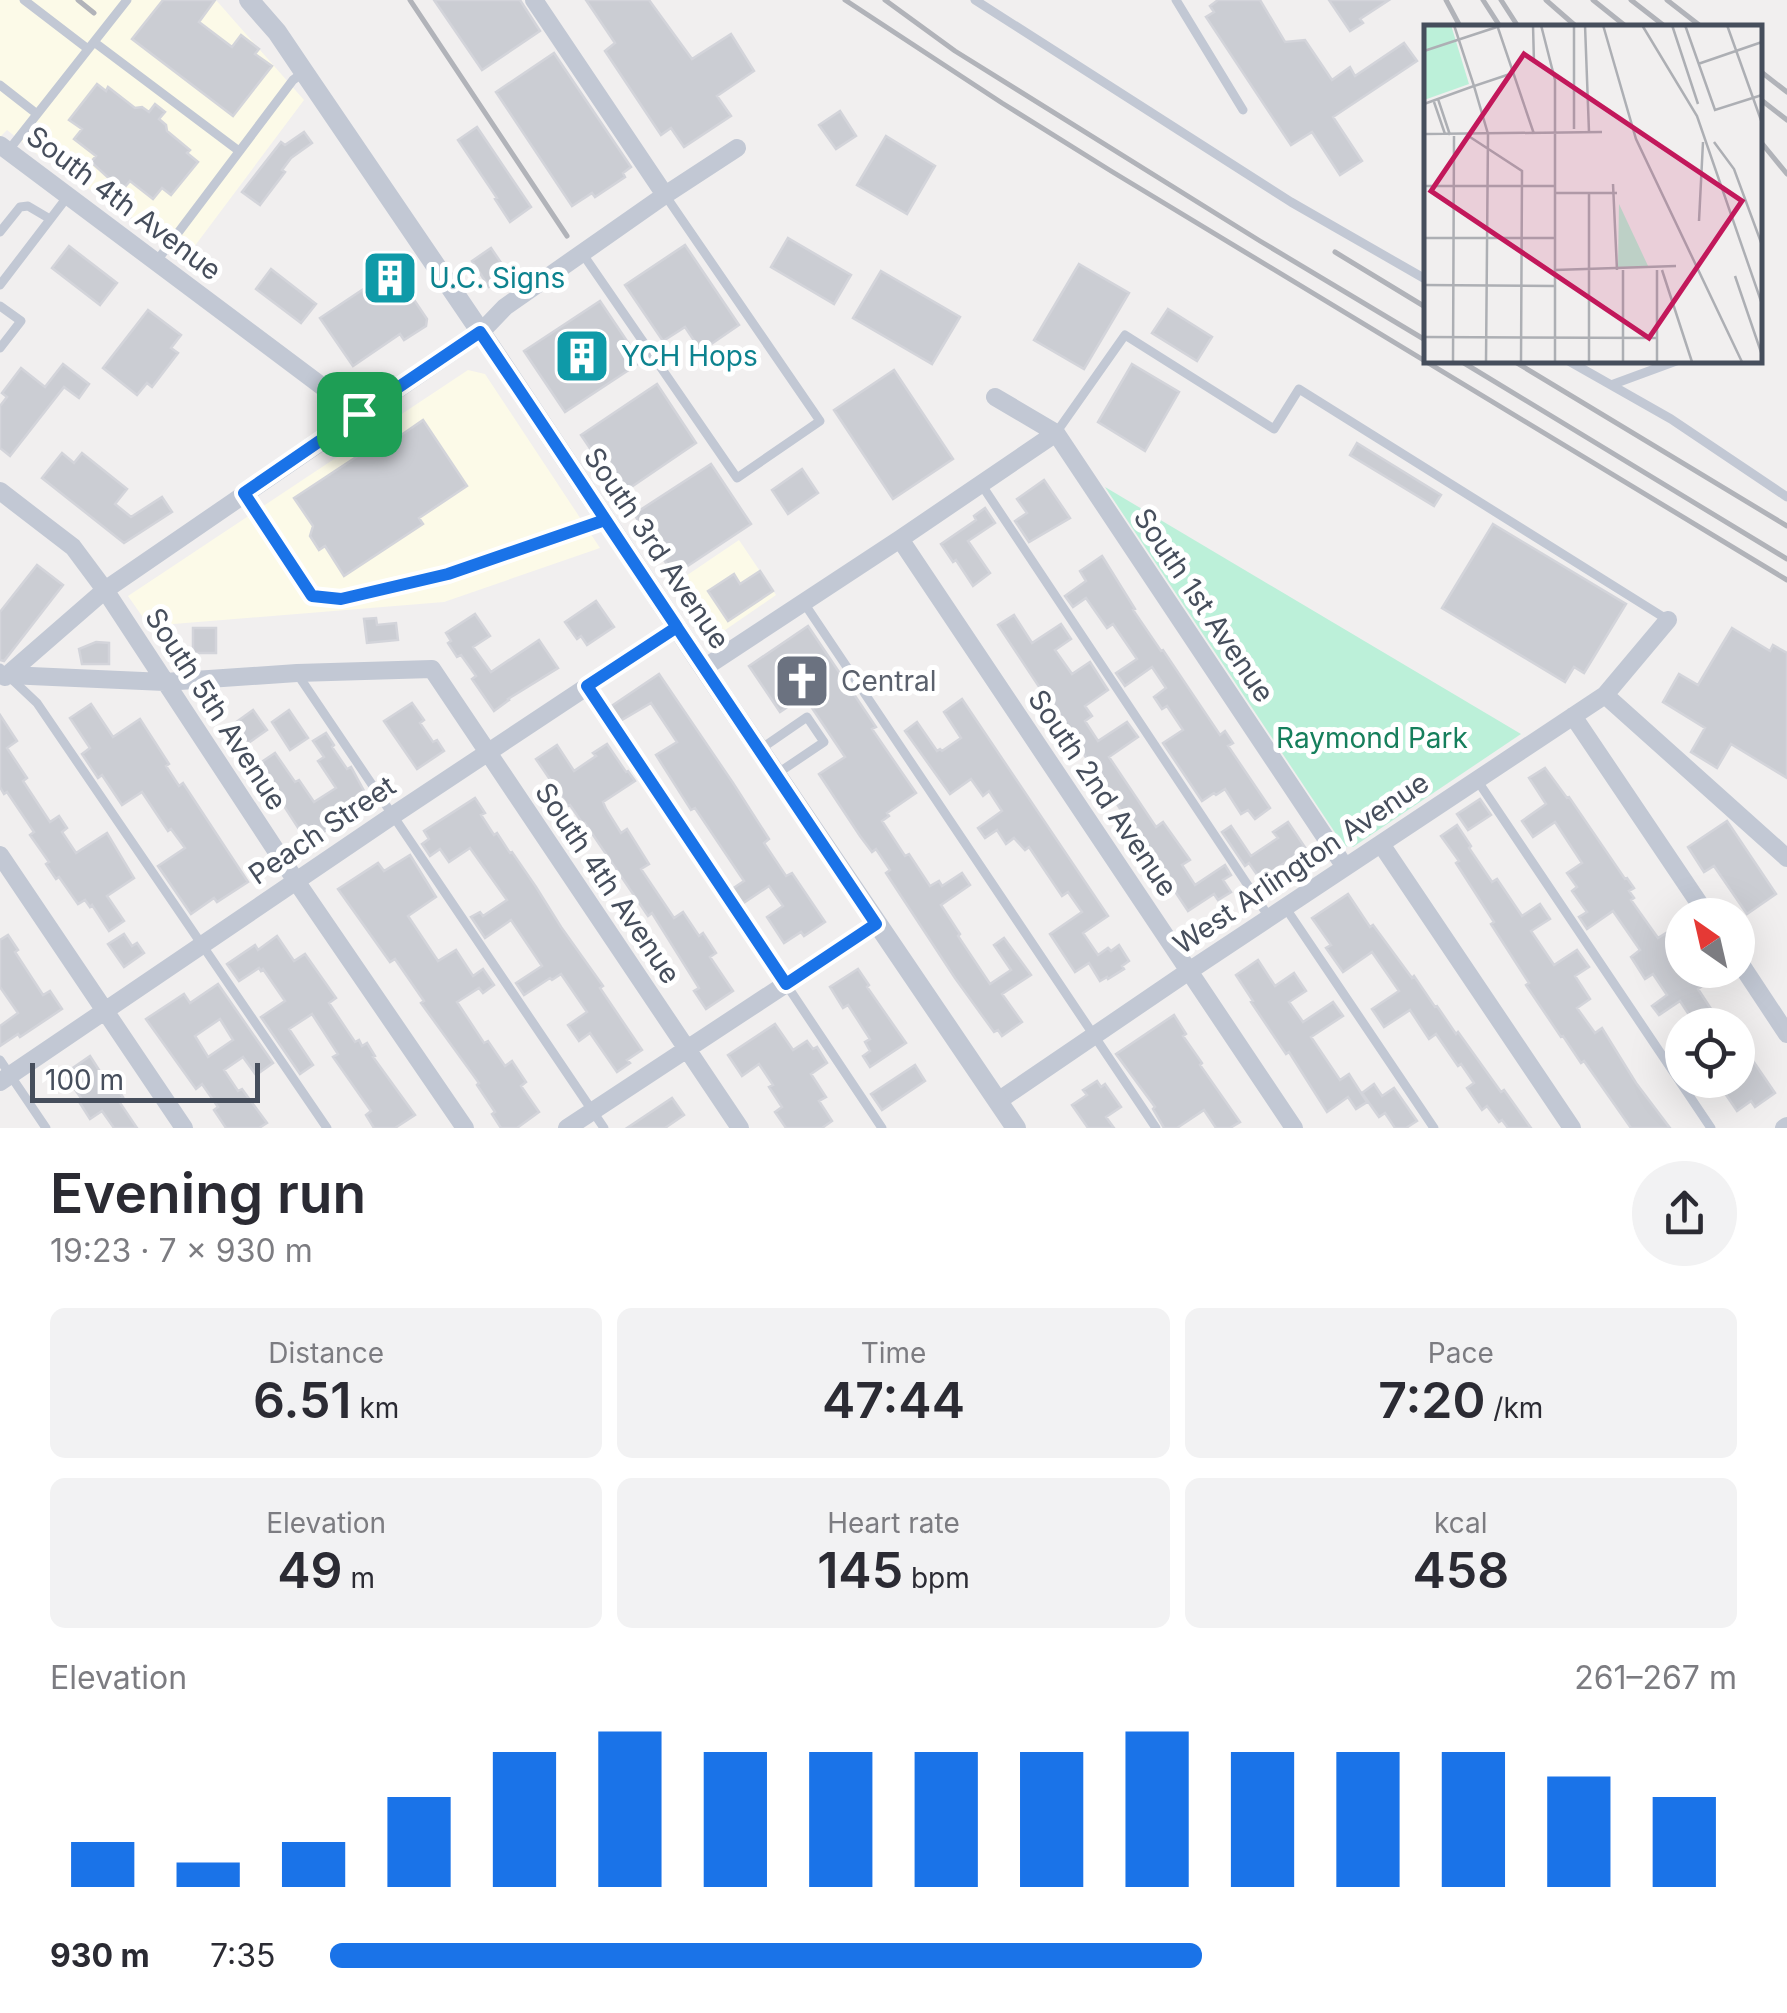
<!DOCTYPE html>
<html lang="en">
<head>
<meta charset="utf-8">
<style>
	body { margin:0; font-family:Inter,sans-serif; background:#f2f2f3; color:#2b2b33; height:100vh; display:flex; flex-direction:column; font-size:38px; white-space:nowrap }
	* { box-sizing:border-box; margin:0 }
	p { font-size:32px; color:#7c7c81 }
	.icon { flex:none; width:55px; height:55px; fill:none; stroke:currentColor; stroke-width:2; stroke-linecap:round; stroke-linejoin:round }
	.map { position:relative; height:1128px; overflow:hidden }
	.panel { display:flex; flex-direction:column; background:#fff; flex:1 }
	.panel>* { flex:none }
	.needle { width:65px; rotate:326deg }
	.fabs { position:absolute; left:1665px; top:898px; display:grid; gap:20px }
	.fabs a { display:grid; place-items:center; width:90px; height:90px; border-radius:50%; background:#fff; box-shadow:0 10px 40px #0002; font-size:50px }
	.scale { position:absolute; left:30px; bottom:25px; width:230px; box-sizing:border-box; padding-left:10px; border:5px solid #464e5c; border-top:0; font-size:28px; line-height:35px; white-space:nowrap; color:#464e5c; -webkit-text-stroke:8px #fff; paint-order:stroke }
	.pin { position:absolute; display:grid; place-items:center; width:85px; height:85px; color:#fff; margin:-42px; border-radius:20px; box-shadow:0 5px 15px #0006 }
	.round { display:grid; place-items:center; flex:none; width:105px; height:105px; border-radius:52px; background:#f2f2f3 }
	.head { display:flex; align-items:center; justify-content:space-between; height:170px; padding:0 50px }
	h1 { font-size:55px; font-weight:600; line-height:75px }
	.figures { display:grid; grid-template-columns:repeat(3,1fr); gap:15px; height:170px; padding:10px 50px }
	.figures div { display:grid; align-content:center; border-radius:15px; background:#f2f2f3; text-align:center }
	.figures b { font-size:50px; font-weight:600 }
	.figures small { font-size:28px; font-weight:400 }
	.figures p { font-size:28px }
	.chart { height:280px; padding:20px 50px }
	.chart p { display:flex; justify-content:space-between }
	.chart svg { width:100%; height:180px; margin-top:10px; stroke:#1a73e8; stroke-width:6 }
	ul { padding:0 50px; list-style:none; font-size:32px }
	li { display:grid; grid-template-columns:160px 120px 1fr; align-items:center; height:75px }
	li i { height:25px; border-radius:12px; background:#1a73e8 }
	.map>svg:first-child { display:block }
	.commercial { fill:#fcfae8 }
	.green { fill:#bcf0d9 }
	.building { fill:#cbcdd3; stroke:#d3d4da; stroke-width:2.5; fill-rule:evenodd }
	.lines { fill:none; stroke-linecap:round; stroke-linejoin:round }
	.service { stroke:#c2c8d4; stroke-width:9 }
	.minor { stroke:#c2c8d4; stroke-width:18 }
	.tertiary { stroke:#c2c8d4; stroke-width:20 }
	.rail { stroke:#b1b3b9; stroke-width:5 }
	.route-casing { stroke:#fff; stroke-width:20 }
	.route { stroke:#1a73e8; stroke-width:12 }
	.labels { text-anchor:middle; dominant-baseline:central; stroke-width:10; stroke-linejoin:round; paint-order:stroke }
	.street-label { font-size:28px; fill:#464e5c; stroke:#fff }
	.culture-label { font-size:28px; fill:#0d838f; stroke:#fff; text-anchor:start }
	.worship-label { font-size:28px; fill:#5b616d; stroke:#fff; text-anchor:start }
	.park-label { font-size:28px; fill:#167f5c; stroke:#fff }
	.inset-road { fill:none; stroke:#adafb4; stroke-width:2.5 }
	.view { fill:#c2185b; fill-opacity:0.15; stroke:#c2185b; stroke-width:5 }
	.inset-edge { fill:none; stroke:#464e5c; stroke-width:5 }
</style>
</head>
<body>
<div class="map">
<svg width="1787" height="1128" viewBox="0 0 1787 1128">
	<rect width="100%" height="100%" fill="#f1efef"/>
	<path class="commercial" d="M0,0H216L304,100L188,255L37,154L7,130L0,137Z
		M468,370L485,374L600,548L444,602L149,626L128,596Z
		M739,540L776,595L715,637L677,582Z"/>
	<path class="green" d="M1105,487L1521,734L1353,847L1344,846Z"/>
	<path class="building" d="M163,0H215L199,22L232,47L241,35L259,49L255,54L272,66L233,116L132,39Z
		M434,0H520L540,31L482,70Z
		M586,0H649L692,59L731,34L754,71L717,96L731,116L684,147L671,128L661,135L605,51L615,43Z
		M1218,0H1260L1285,42L1305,40L1332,80L1350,67L1355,76L1404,43L1417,61L1333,117L1362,161L1340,175L1312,132L1291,145L1206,17L1214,12L1210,6Z
		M1329,0H1389L1360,19L1363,23L1350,31Z
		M554,53L631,167L623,173L625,177L595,197L592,193L572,206L496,92Z
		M97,84L106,91L108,87L135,108L142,107L149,112L155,104L165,112L159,119L166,125L167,131L190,150L187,153L198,162L171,195L162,188L153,199L130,181L124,188L116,181L114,183L91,162L96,156L74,139L82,129L69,120Z
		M840,111L856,136L836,149L819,125Z
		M477,127L531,207L510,222L495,199L497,198L458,140Z
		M304,132L312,143L291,158L282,170L285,172L260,205L242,192L281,142L285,145Z
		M886,136L935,166L907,214L857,185Z
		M788,238L851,275L834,304L771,267Z
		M685,245L739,325L701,351L685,327L663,341L625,285Z
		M69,246L117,283L100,305L52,268Z
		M491,248L508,273L489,287L472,261Z
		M398,256L414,279L404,285L427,319L426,326L404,340L400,334L353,366L320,318L371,284L367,278Z
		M1079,264L1129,293L1084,369L1034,340Z
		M271,269L316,304L301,323L256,289Z
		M881,271L960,317L932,364L853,318Z
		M600,301L641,362L565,412L524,351Z
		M1168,309L1212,337L1197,361L1152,333Z
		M148,310L181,335L171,348L178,353L152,387L147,383L137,395L103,368Z
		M63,364L89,384L79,398L64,387L10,456L0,448V406L7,397L2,393L21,368L45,387Z
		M1132,364L1179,392L1145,451L1098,422Z
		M894,370L953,459L893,499L834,410Z
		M657,384L696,443L621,494L581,435Z
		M423,420L467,486L419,518L423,524L344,576L325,546L319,550L310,536L313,526L294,498L391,434L394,440Z
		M1357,443L1441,495L1434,506L1350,455Z
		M62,453L74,463L82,453L127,489L115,504L131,517L162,497L172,512L124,543L42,478Z
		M711,464L751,524L674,575L634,514Z
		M802,469L818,493L788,514L772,490Z
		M1044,480L1070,518L1029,542L1015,521L1027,513L1017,499Z
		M985,508L995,523L968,541L990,573L973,586L956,560L953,562L941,544L976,520L974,516Z
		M1493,524L1626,604L1584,673L1574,667L1565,682L1442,608Z
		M1102,556L1135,609L1133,610L1161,651L1163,650L1220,735L1225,731L1233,743L1228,746L1270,808L1255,819L1248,810L1241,814L1225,789L1216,795L1214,793L1202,801L1163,743L1183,730L1167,706L1162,709L1154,697L1166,688L1152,667L1125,686L1116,673L1137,659L1113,624L1107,628L1086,598L1073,607L1065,596L1086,581L1080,571Z
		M37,565L63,585L4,661L0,660V612Z
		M760,571L773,591L728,621L708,591L734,574L740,584Z
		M596,601L614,627L587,645L581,636L577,639L565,622Z
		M475,614L490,636L473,647L491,672L539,640L558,668L508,699L509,700L494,711L472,679L476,676L461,655L457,657L448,643L451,641L446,633Z
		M1014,615L1032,643L1061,624L1071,639L1055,650L1072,674L1090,662L1108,690L1085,706L1092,716L1085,721L1098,741L1127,722L1138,737L1109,757L1156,827L1163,822L1190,860L1182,865L1195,885L1225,865L1231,875L1223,880L1231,892L1218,900L1214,894L1188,911L998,625Z
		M376,618L377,625L396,623L398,640L367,643L364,619Z
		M808,626L876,727L872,729L916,793L887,813L889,816L882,821L905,856L909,854L930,886L939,881L942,886L962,873L970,885L941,905L960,934L958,936L990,984L1011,970L994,945L1004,938L1031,975L1002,994L1022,1022L1002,1036L998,1030L994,1032L955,978L886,873L890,870L876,849L872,852L860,836L819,774L845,757L804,696L780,712L749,666Z
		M193,628H216V653H193Z
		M1732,628L1770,651L1773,645L1787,653V778L1731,744L1717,768L1691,752L1705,728L1663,702L1679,674L1698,685Z
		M96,642L109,643V664H82L79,649Z
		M659,674L733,783L769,839L764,843L786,876L792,873L825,922L804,936L801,932L784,943L767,917L783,906L769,886L742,904L732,889L744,881L695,808L691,810L656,755L677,742L651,703L620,721L610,707Z
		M962,699L1108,916L1083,933L1098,955L1108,948L1111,951L1119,945L1129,961L1122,966L1124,969L1108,979L1107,977L1100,981L1089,963L1075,972L1050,934L1082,912L1068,892L1062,896L1029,847L1025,850L1014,838L1006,844L997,830L985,838L978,828L1002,811L989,791L983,796L971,779L950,794L905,731L917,722L937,751L940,749L942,751L961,738L944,712Z
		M412,703L424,720L420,723L433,742L437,740L444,751L417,769L384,721Z
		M91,704L113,737L140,719L169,764L166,766L179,786L183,783L248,882L217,902L214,898L191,914L158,866L185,848L171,829L168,831L142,792L122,805L102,775L98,778L82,754L90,748L70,718Z
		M253,710L267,730L241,748L228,728Z
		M289,710L308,738L290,750L272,722Z
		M0,715L17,741L7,748L27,778L23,781L50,822L59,816L67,828L62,832L76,853L107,833L134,878L107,896L124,921L109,931L92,905L90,907L85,900L78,904L59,877L56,879L46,864L49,862L30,835L34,832L7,792L4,794L0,787Z
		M326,733L334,745L332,747L347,769L351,767L369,800L308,843L271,786L268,788L258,773L264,768L260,763L275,753L295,782L299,780L314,802L336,788L318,761L324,757L313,741Z
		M607,744L626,772L628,771L635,781L603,802L606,809L621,833L627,829L649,864L641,869L674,918L683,912L699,936L703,933L716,953L710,957L733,991L706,1009L694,991L699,988L652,913L648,916L585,823L583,824L570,805L568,806L536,759L557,745L574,771L596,756L593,753Z
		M1545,768L1567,798L1569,797L1625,879L1627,878L1634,888L1629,891L1634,898L1631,900L1658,938L1666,933L1675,947L1672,950L1682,965V970H1695L1705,984L1698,989L1713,1012L1695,1024L1680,1001L1659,1015L1652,1006L1667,995L1653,974L1645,979L1631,957L1640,950L1613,911L1587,929L1579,917L1587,912L1572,891L1577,887L1567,873L1582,863L1555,822L1533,837L1522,821L1546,804L1529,778Z
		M475,798L485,813L481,815L494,835L497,833L510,853L512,852L536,887L561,927L603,986L600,988L642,1050L627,1060L630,1063L617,1072L590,1033L579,1041L568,1025L587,1012L561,974L552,980L550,978L524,995L516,983L542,966L511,920L485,938L471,917L480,912L483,916L507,900L470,848L449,862L440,849L430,856L422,844L429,839L424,831Z
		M1480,799L1491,815L1468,830L1457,814Z
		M1727,821L1776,894L1747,914L1714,866L1704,872L1688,847Z
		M1288,822L1306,849L1260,879L1249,863L1245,866L1222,832L1231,826L1251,856L1278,838L1273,832Z
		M1457,825L1471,846L1469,848L1492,882L1497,879L1522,916L1540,904L1550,919L1531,931L1554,965L1577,950L1589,967L1575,976L1590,999L1577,1008L1595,1033L1602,1028L1636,1083L1670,1128H1631L1584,1061L1581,1063L1563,1036L1561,1037L1526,985L1529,983L1491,924L1494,922L1456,863L1459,861L1441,836Z
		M410,855L436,897L408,916L438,961L456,950L473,976L483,969L494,985L483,993L479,988L457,1002L484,1043L488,1041L505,1066L512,1061L526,1082L521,1086L539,1112L517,1128H501L492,1114L495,1112L477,1085L479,1083L421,1003L424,1001L395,959L390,962L338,889L378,863L384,871Z
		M1348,894L1370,927L1373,925L1412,978L1414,976L1435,1007L1437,1006L1456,1034L1458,1032L1501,1092L1504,1090L1531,1128H1508L1502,1120L1499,1122L1487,1106L1482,1110L1467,1088L1474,1083L1461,1064L1458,1066L1436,1034L1429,1039L1410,1010L1384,1027L1372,1009L1399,991L1372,952L1343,972L1326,948L1331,945L1312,918Z
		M124,934L132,946L137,943L144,953L124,967L108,944Z
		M8,935L18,950L15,952L43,995L50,991L62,1009L20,1037L18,1034L0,1046V1026L18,1013L0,987V940Z
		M277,936L294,961L305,954L336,998L329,1003L355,1042L359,1040L362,1046L367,1043L375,1056L373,1057L415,1115L395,1128H374L366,1115L371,1111L333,1057L338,1054L312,1014L289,1029L313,1065L300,1074L261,1017L285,1001L263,969L261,971L259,968L239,981L227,964L255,945L258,950Z
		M1258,960L1275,986L1294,973L1306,991L1289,1002L1303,1022L1333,1002L1343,1016L1311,1037L1340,1080L1349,1074L1367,1102L1356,1109L1348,1097L1327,1112L1289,1052L1286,1054L1251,1002L1253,1001L1236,975Z
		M858,969L869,985L867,987L906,1043L870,1067L863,1056L870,1051L865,1042L870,1039L848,1005L843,1008L830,987Z
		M218,984L273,1063L256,1075L243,1057L224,1070L238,1091L242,1089L267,1123L259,1128H226L214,1110L218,1107L202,1084L196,1089L146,1019L184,994L190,1003ZM220,1019L233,1040L208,1057L195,1036Z
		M1174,1015L1186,1034L1183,1036L1202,1063L1200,1065L1240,1122L1230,1128H1216L1204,1110L1177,1128H1164L1153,1109L1155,1107L1116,1054Z
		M775,1024L793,1050L807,1041L813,1049L817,1047L827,1063L811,1074L826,1097L819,1101L832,1121L822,1128H786L775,1112L782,1107L769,1087L773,1085L759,1064L742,1076L728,1055Z
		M1738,1039L1775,1093L1755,1107L1751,1101L1737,1111L1716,1080H1738Z
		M90,1056L106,1081L110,1078L123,1097L118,1100L137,1128H114L102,1111L90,1119L78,1100L81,1098L64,1074Z
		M915,1065L925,1081L882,1110L871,1094Z
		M1097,1081L1101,1087L1105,1084L1121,1107L1106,1117L1114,1128H1088L1072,1105L1087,1095L1083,1090Z
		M1374,1084L1382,1096L1394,1088L1417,1121L1406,1128H1395L1385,1113L1379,1117L1362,1093Z
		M672,1098L684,1115L665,1128H627Z"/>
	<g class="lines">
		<path class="service" d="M24,0L88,49
			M975,0L1291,202L1427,280
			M1176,0L1243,110
			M94,42L239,151
			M0,85L37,114
			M8,151L127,0
			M0,232L20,207L28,206L50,219
			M582,253L737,478L820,421L665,195
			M156,262L293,80L304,72
			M0,285L68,196
			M0,306L21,321L0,348
			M1567,360L1671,419L1787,497
			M1611,385L1679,360
			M1056,433L1125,335L1274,429L1299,389L1668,620
			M981,484L1269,917
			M245,494L312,595L341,599L449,574L603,521
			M804,603L1156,1128
			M0,668L37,703L327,1128
			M298,675L604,1128
			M587,686L882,1128
			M759,750L807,717L824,742L778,773
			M1477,780L1711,1128
			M1285,907L1434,1128
			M0,1060L46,1128"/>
		<path class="minor" d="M534,0L665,195
			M0,145L359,414
			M995,397L1056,433L1345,867
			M0,491L73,547L105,590L296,881L465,1128
			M900,539L1294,1128
			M704,668L900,539L1056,433
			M8,675L165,682L297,673L432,669L740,1128
			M5,677L105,590L481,332L505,307L665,195L737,148
			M1605,695L1787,858
			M1573,716L1707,915
			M1381,844L1572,1128
			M0,855L184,1128
			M1738,960L1787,1034
			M0,1082L392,816L677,627
			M998,1101L1189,971L1605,695L1668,620
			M567,1128L877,924
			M1784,1128L1787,1126"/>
		<path class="tertiary" d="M249,0L277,32L304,72L493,350L704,668L1016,1128"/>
		<path class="rail" d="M78,0L94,13
			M410,0L567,236
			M845,0L1002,103L1111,171L1787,580
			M885,0L955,51L1260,241L1427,341
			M1446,0L1461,28
			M1483,0L1501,28
			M1501,0L1519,28
			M1546,0L1578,28
			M1593,0L1628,28
			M1631,0L1667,28
			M1667,0L1703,28
			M1760,71L1787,92
			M1760,99L1787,120
			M1760,141L1787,174
			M1335,252L1427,308
			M1459,360L1787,559
			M1512,360L1787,526"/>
	</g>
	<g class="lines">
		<g class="route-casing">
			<path id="route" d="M359,414L244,493L312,596L341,599L448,574L605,520L876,924L786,984L587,686L677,627C611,529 547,430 480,332L359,414"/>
		</g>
		<use href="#route" class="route"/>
	</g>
	<defs>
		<g id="building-square" transform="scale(2.875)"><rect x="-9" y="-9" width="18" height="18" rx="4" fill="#0f9aa8" stroke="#fff"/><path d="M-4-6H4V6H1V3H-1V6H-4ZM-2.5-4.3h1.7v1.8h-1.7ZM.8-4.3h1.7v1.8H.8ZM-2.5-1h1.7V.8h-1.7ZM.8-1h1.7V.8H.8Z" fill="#fff"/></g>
		<g id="church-square" transform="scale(2.875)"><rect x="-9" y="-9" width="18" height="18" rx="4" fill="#6b7280" stroke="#fff"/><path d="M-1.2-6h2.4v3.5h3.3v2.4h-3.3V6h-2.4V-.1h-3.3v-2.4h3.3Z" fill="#fff"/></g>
	</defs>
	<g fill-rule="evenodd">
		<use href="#building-square" x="390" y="278"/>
		<use href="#building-square" x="582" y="356"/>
		<use href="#church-square" x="802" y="681"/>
	</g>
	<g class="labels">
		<g class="street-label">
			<text transform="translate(124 203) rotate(37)">South 4th Avenue</text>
			<text transform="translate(657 548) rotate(56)">South 3rd Avenue</text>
			<text transform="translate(1204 605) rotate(56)">South 1st Avenue</text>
			<text transform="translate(216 709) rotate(57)">South 5th Avenue</text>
			<text transform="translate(1103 793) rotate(56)">South 2nd Avenue</text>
			<text transform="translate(322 830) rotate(-34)">Peach Street</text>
			<text transform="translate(1301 863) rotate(-34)">West Arlington Avenue</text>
			<text transform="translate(608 883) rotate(56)">South 4th Avenue</text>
		</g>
		<g class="culture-label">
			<text x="429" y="278">U.C. Signs</text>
			<text x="621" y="356">YCH Hops</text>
		</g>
		<g class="worship-label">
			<text x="841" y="681">Central</text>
		</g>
		<g class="park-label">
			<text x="1372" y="738">Raymond Park</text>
		</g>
	</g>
	<g transform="translate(1424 25)">
		<rect width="338" height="338" fill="#f1efef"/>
		<path d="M0,0H27L45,59L0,75ZM195,179L225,243L194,242Z" fill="#bcf0d9"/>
		<path class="inset-road" d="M73,0L110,109M109,0L110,38M117,0L131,55V337M161,0L165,107M179,0L212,114L318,337M218,0L273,91L338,279M248,0L274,79M261,0L291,85L338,70M303,0L338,98M0,26L79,0M274,39L338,17M14,74L26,110M10,77L21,109M0,79L50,61L30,0M150,104V0M0,109L178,107M46,112L98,146L97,337M290,117L310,144L338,220M189,159L193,245M0,161H131M131,168H193M275,196L279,117M0,213H131M131,245L252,241M238,245L268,337M311,251L338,330M0,260L131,261M0,312L233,313M29,337L30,111M62,337L64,109L50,61L89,48M165,337V168M199,337V245M233,337V245"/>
		<path class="view" d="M100,29L318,176L225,313L7,166Z"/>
		<rect width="338" height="338" class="inset-edge"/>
	</g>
</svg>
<div class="fabs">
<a><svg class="needle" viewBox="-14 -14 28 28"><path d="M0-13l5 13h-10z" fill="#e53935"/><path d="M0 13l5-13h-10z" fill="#7c7c81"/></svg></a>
<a><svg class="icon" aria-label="locate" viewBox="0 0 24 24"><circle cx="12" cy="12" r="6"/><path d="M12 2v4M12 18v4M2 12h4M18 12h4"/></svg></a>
</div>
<div class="scale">100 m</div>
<div class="pin" style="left:359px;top:414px;background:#1e9e55"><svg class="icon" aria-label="arrive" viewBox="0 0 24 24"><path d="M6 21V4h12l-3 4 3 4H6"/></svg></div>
</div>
<section class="panel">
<div class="head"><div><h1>Evening run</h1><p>19:23 · 7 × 930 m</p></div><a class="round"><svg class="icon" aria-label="share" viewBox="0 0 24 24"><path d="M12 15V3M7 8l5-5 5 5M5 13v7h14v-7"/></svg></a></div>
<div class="figures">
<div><p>Distance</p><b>6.51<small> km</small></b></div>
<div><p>Time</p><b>47:44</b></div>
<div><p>Pace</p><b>7:20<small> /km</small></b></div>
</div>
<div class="figures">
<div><p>Elevation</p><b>49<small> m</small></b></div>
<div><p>Heart rate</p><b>145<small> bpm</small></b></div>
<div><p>kcal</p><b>458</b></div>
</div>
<div class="chart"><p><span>Elevation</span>261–267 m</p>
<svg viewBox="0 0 160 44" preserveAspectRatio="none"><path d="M5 44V33M15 44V38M25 44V33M35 44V22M45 44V11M55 44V6M65 44V11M75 44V11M85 44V11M95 44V11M105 44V6M115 44V11M125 44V11M135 44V11M145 44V17M155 44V22"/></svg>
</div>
<ul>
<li><b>930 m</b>7:35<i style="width:62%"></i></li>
</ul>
</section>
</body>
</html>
